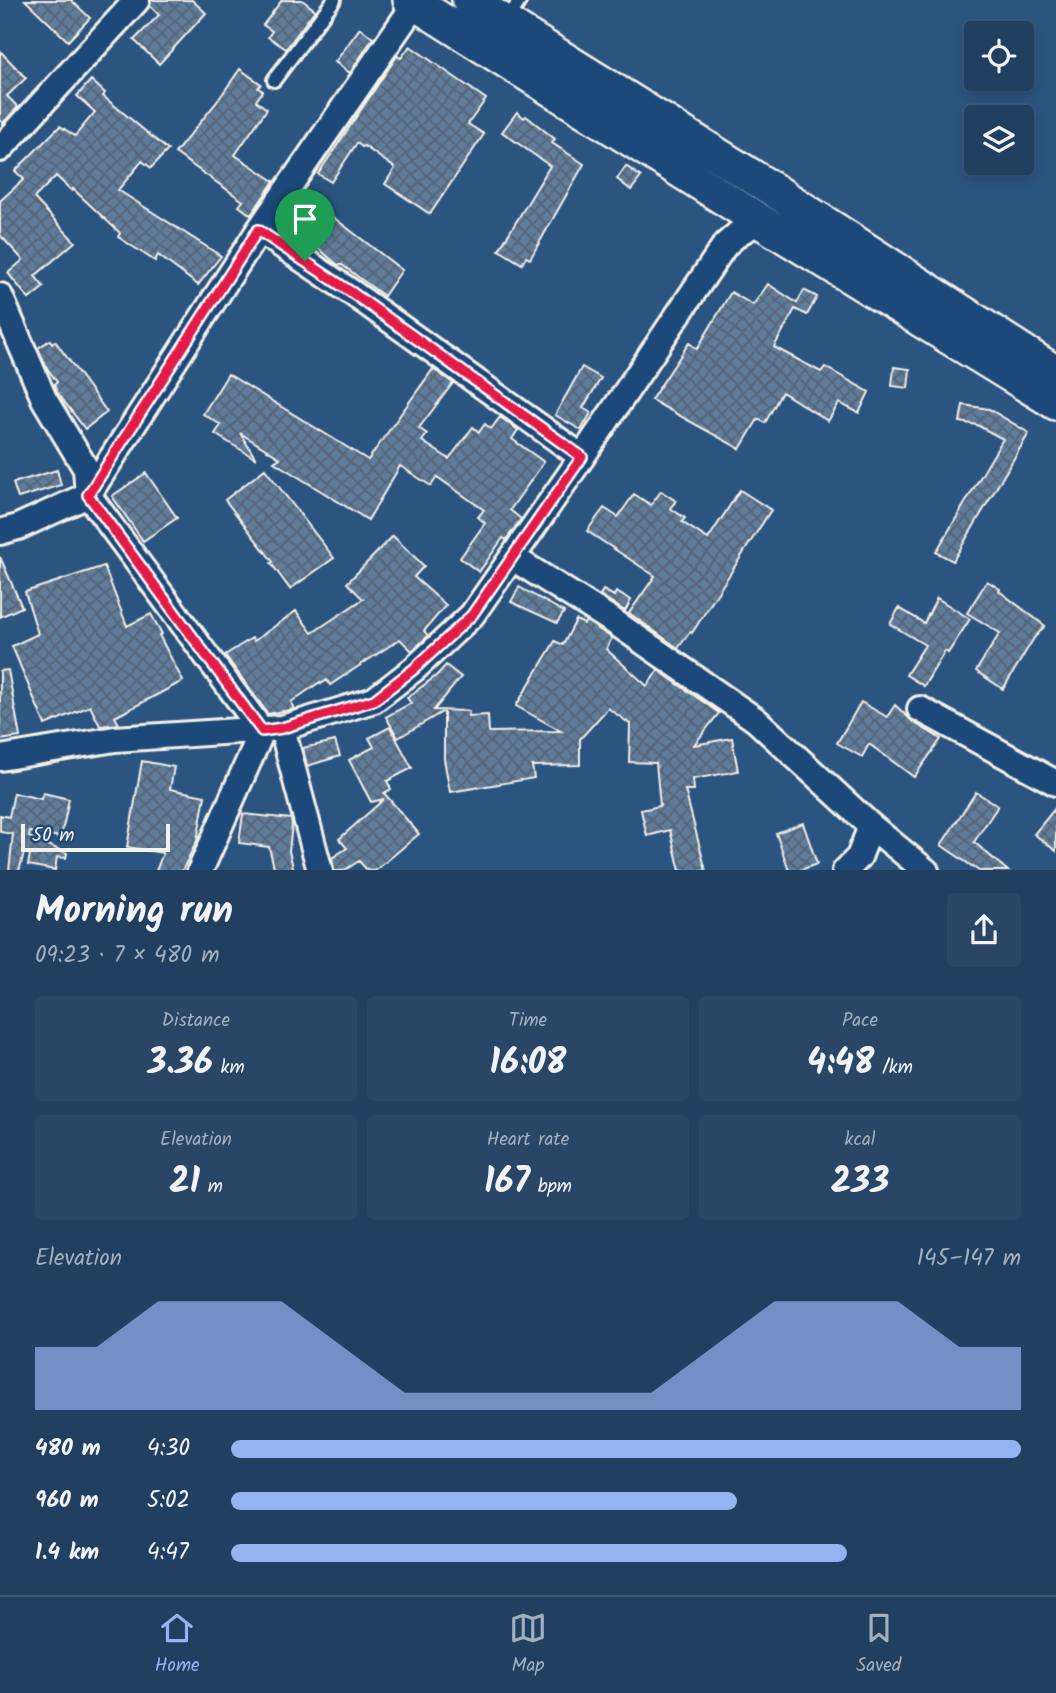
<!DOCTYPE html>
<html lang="en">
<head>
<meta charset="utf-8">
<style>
	body { margin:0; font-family:Kalam,sans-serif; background:#294667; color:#f1f3f6; height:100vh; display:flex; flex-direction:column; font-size:26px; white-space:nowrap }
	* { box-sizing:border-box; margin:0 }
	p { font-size:23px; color:#a2afbd }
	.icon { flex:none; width:38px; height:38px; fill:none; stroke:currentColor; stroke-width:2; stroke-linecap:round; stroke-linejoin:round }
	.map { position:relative; height:870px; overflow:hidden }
	.panel { display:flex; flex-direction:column; background:#213f61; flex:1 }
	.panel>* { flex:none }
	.buttons { position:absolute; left:964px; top:21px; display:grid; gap:14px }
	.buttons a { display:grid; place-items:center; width:70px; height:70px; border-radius:7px; background:#213f61; box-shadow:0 4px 10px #0003,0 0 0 2px #3e5876; font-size:35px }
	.scale { position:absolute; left:21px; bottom:18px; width:149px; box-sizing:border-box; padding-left:7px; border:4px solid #f4f1e8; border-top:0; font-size:19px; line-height:24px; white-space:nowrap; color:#f4f1e8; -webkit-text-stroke:5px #1f4a7a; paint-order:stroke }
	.pin { position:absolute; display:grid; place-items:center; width:60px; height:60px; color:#fff; margin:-72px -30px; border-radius:50% 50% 50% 0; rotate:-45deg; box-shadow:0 0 7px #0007 }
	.pin .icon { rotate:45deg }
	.round { display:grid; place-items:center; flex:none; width:74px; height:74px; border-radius:7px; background:#294667 }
	.summary { display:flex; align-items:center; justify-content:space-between; height:119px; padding:0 35px }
	h1 { font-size:38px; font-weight:700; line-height:52px }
	.stats { display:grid; grid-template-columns:repeat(3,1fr); gap:10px; height:119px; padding:7px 35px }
	.stats div { display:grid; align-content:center; border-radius:7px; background:#294667; text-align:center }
	.stats b { font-size:35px; font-weight:700 }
	.stats small { font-size:19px; font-weight:400 }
	.stats p { font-size:19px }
	.chart { height:196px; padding:14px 35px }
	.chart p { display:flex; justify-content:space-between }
	.chart svg { width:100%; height:126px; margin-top:7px; fill:#95b2f1; opacity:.7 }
	ul { padding:0 35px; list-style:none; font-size:23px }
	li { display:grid; grid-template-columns:112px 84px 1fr; align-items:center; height:52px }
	li i { height:18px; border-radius:9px; background:#95b2f1 }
	.menu { display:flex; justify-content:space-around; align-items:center; height:98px; border-top:2px solid #3e5876; background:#213f61; font-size:19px; color:#a2afbd }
	.menu a { display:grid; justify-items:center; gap:4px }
	.menu .current { color:#95b2f1 }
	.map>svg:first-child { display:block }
	.building { fill:url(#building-cross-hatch); stroke:#f4f1e8; stroke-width:2 }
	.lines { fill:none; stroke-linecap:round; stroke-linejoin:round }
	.lane-casing { stroke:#f4f1e8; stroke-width:18 }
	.street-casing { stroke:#f4f1e8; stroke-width:30 }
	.secondary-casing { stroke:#f4f1e8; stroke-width:38 }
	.lane { stroke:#1f4a7a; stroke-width:12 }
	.street { stroke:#1f4a7a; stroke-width:24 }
	.secondary { stroke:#1f4a7a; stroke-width:33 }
	.route-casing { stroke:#fff; stroke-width:14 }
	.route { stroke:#e11d48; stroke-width:9 }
</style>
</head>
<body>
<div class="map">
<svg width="1056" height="871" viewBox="0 0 1056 871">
	<defs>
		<pattern id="building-cross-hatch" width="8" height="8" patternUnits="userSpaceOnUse" patternTransform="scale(1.75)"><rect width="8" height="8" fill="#5e7b9a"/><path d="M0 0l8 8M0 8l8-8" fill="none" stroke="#556474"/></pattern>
	</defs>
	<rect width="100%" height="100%" fill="#2c5481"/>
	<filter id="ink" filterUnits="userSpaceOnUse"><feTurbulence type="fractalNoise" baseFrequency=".0143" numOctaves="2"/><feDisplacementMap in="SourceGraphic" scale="14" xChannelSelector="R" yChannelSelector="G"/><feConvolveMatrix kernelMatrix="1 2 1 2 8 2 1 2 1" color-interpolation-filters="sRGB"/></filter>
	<g filter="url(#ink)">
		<path class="building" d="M25,0H71L90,18L68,41Z
			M151,0H192L206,13L159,64L134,40L159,15L150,6Z
			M282,0H302L315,10L286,49L268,37L272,31L263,25Z
			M360,28L373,38L350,73L335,62Z
			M410,46L486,99L468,124L484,134L430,214L385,184L395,168L364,146L362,147L357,143L331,182L318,174L397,56L401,58Z
			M0,51L26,78L7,96L18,107L3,123L0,120Z
			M240,69L261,84L258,88L263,91L256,101L267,109L235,155L274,181L251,215L239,206L243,201L175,153L216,103Z
			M91,80L105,93L103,96L168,150L151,168L142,161L118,190L221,256L198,285L158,255L155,261L118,237L120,233L73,189L72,191L56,176L34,198L75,242L35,276L44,287L29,299L8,273L23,260L0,235V201L24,179L15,171L60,126L75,136L95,112L77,96Z
			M517,112L524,118L526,116L555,139L552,143L584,164L530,259L526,257L522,264L499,250L550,166L502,132Z
			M626,166L641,177L631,190L617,179Z
			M316,204L402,270L384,296L342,265H338L312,243L310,246L296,237L299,234L296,232Z
			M768,284L797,303L804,290L817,297L807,315L795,309L774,347L821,372L825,367L869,392L859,413L839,403L828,421L782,392L765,423L758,419L740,449L651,400L689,343L697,349L731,292L753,305Z
			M50,340L52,344L55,341L107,412L85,429L57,392L54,385L57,382L47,368L38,348Z
			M582,367L601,378L583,408L591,413L581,430L555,415Z
			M894,367L910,369L908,388L892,386Z
			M433,369L453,383L419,428L427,434L422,441L449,459L473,427L479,432L485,424L491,429L500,417L518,430L512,439L544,462L510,510L521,519L506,540L503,538L479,572L460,558L485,523L478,517L484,510L437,477L431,486L400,466L368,520L274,462L280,458L240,433L256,459L215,434L221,425L203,414L228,374L368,460Z
			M963,405L989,409L1029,433L953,561L936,552L1003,439L977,425L960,422Z
			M265,469L334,558L290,589L271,563L273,562L225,500Z
			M57,470L61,485L18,498L13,483Z
			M146,473L177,518L143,541L112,496Z
			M740,490L771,510L692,633L690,632L678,648L629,613L655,576L587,531L604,508L618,517L634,494L651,505L661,491L676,501L670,508L685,518L682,522L708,539Z
			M393,536L424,566L414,577L446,605L424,631L428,636L412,651L400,639L330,685L327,680L321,684L320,682L291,702L294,709L268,714L225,655L252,638L254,641L296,611L312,633L363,599L347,583Z
			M0,557L22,607L0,617Z
			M104,566L127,626L151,614L162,634L159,635L183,681L115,717L119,724L100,726L90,706L45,725L12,646L38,634L25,592Z
			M987,581L1000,589L999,591L1045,626L1034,638L1003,689L976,671L1000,633L967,613Z
			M519,587L564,612L557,623L511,602Z
			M603,590L614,596L616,592L631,600L625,611L600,595Z
			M937,598L970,619L948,653L945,651L924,686L906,675L925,645L890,624L899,608L924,623Z
			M576,620L584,624L586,621L612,638L606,649L647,686L658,670L719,713L694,745L732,738L738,771L693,779L694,790H685L706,871H680L670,830L647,836L641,810L660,806L656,763L629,762L630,724L608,708L580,739V765L532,766L534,778L450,792L444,759V711L398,738L386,717L411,703L407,698L437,675L446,665L461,677L434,710L469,711L468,716L488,715L489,732L561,731L516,706L555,641L563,645Z
			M8,670L20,737L0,740V671Z
			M861,702L887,717L895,705L913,722L941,739L914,777L869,744L862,757L837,743Z
			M390,727L412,768L387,781L391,789L384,793L419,834L375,871H368L359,861L343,871H334L332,858L347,848L339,839L384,799L371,802L349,760L374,747L369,738Z
			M335,741L340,756L307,766L303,748Z
			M142,761L174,767L170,789L205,796L197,841L182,871H156L163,853L127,847Z
			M976,792L998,806L974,842L1008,871H979L941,845Z
			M14,793L41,799L43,793L69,799L61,837L30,832L29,837L67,853L66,858L57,857L55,870L28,865L30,854L24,853L19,871H9L13,834L0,832V815L9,817Z
			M1056,807V851L1034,834Z
			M243,814L291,819L292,825L289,851L294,871H275L269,847L239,843Z
			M803,823L817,864L798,871H789L776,833Z"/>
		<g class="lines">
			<g class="lane-casing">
				<path id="lane" d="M506,22L520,0
					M274,80L334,0"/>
			</g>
			<g class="street-casing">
				<path id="street" d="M0,149L137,0
					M259,230L351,292L582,457
					M0,296L44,399L86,469L88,495L262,731L200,871
					M0,532L18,527L88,495L259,230L415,4
					M513,558L613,621L756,720L871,826L926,871
					M920,709L1056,783
					M282,728L320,871
					M0,758L115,739L282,728L374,700L414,669L472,615L582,457L725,245L740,232L760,221
					M845,871L859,857L871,826"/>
			</g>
			<g class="secondary-casing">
				<path id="secondary" d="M410,0L760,221L1056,403
					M469,0L772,189L1056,373"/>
			</g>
			<use href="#lane" class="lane"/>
			<use href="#street" class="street"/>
			<use href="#secondary" class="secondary"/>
		</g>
	</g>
	<g class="lines" filter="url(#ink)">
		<g class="route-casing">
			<path id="route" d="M258,230L351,292L582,457L472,615L414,669L374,700L282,728L262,731L88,495Z"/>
		</g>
		<use href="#route" class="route"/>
	</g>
</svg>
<div class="buttons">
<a><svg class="icon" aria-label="locate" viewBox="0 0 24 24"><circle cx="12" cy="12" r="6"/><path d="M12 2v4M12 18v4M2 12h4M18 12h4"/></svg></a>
<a><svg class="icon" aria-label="layers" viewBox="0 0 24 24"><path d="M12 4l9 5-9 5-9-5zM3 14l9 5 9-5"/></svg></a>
</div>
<div class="scale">50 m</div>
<div class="pin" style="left:305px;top:261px;background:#1e9e55"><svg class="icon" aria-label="arrive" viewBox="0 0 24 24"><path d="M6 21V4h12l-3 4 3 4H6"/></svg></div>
</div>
<section class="panel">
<div class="summary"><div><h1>Morning run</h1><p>09:23 · 7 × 480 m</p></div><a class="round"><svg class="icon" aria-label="share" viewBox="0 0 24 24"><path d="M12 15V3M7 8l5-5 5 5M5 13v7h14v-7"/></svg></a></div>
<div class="stats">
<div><p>Distance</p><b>3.36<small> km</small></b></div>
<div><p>Time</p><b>16:08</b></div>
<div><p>Pace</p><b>4:48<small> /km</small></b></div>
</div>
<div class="stats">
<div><p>Elevation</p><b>21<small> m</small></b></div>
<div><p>Heart rate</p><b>167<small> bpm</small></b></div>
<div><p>kcal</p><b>233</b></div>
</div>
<div class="chart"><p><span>Elevation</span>145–147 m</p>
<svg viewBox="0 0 160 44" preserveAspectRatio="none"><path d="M0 44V22L10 22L20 6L30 6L40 6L50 22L60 38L70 38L80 38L90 38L100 38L110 22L120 6L130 6L140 6L150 22L160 22V44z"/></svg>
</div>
<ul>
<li><b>480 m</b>4:30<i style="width:100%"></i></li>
<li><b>960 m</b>5:02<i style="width:64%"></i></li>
<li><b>1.4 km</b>4:47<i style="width:78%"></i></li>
</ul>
</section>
<nav class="menu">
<a class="current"><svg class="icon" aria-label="home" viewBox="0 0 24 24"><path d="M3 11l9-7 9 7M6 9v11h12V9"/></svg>Home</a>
<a><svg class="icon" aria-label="map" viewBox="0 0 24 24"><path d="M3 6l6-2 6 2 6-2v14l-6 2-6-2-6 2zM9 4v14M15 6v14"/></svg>Map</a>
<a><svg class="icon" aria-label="saved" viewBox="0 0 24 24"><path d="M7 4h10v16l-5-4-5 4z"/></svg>Saved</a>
</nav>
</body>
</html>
